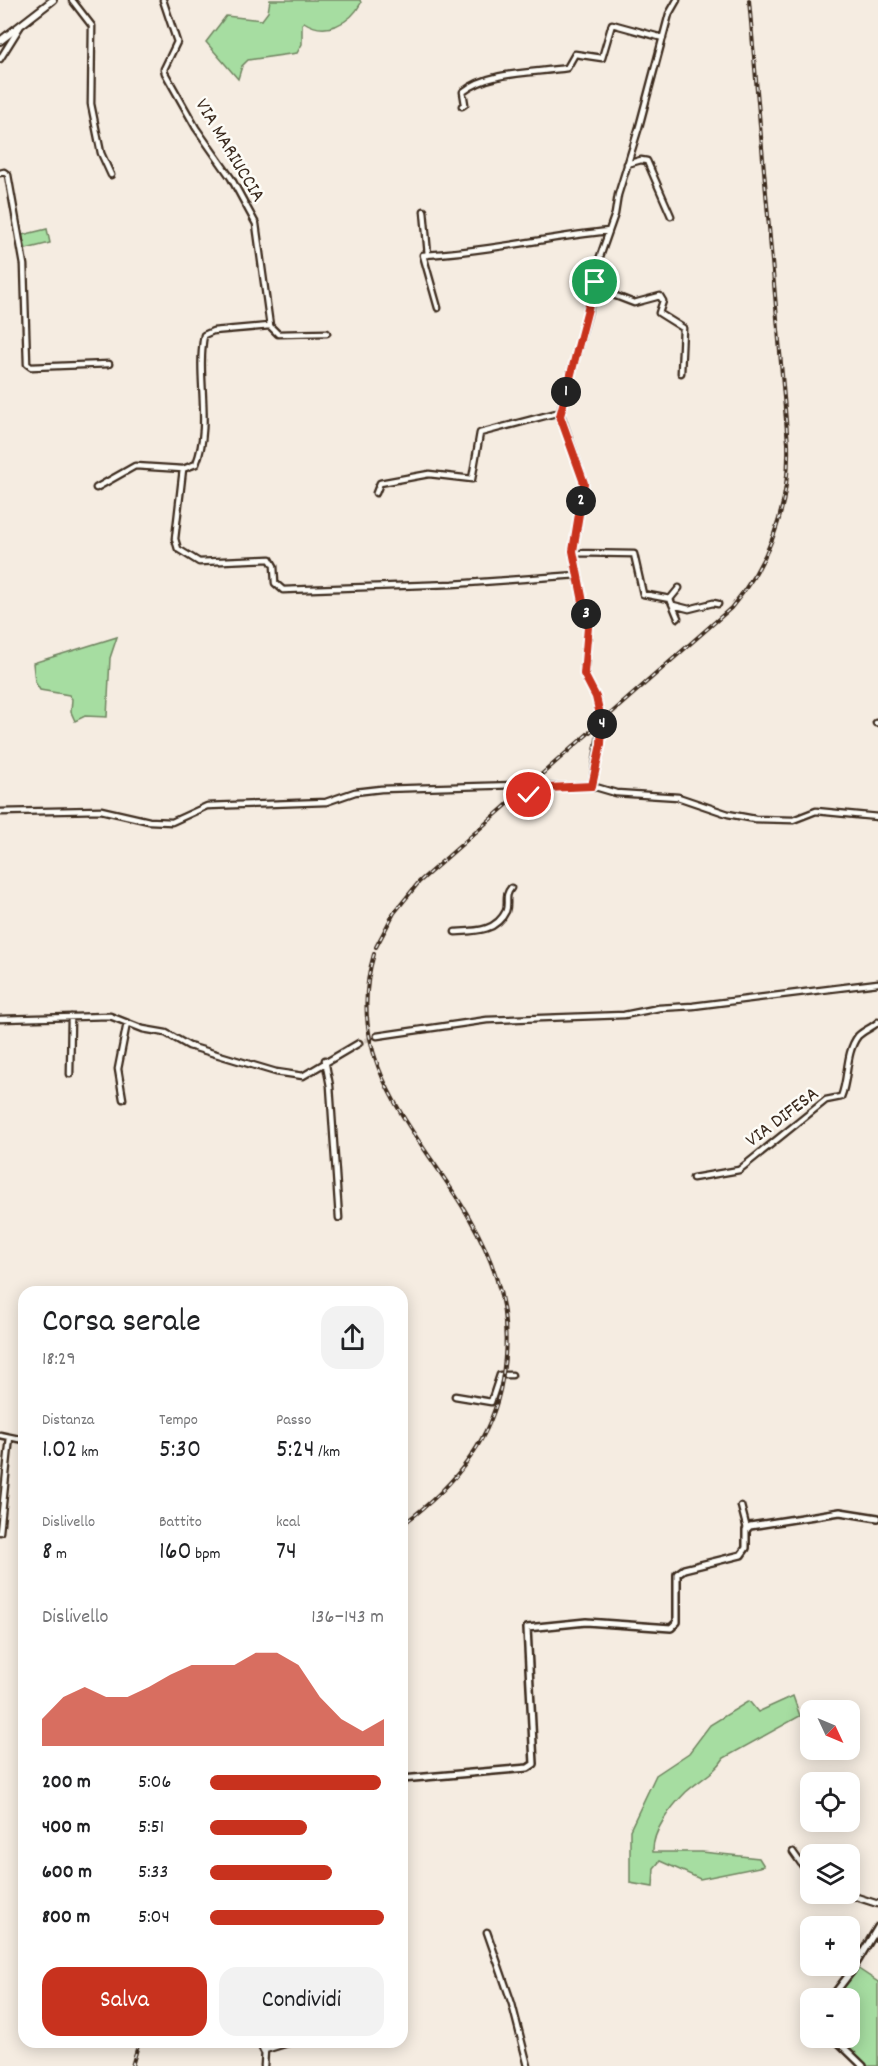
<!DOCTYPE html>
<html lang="it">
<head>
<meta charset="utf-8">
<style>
	body { margin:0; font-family:Dekko,sans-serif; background:#f2f2f2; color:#202124; height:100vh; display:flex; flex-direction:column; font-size:22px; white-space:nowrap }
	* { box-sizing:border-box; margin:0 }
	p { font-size:20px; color:#757577 }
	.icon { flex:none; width:33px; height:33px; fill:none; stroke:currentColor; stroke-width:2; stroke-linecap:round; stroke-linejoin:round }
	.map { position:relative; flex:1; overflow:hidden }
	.sheet { position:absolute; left:18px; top:1286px; width:390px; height:762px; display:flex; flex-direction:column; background:#fff; border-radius:18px; box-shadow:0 3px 15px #0003 }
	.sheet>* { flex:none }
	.needle { width:39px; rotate:134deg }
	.controls { position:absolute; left:800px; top:1700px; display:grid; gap:12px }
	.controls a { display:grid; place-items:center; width:60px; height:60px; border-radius:12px; background:#fff; box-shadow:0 3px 15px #0003; font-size:30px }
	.pin { position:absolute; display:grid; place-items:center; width:51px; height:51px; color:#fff; margin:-26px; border:3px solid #fff; border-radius:50%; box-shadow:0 2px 6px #0007 }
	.km { position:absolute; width:30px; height:30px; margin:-15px; border-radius:50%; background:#222; color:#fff; font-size:16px; line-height:30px; text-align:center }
	.round { display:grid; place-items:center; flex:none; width:63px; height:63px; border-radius:18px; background:#f2f2f2 }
	.summary { display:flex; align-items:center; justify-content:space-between; height:102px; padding:0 24px }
	h1 { font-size:33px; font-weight:600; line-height:45px }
	.stats { display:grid; grid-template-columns:repeat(3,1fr); gap:9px; height:102px; padding:6px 24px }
	.stats div { display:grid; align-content:center }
	.stats b { font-size:26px; font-weight:600 }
	.stats small { font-size:16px; font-weight:400 }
	.stats p { font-size:16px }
	.chart { height:168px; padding:12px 24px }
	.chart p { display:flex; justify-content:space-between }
	.chart svg { width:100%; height:108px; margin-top:6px; fill:#c8321e; opacity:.7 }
	.action { display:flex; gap:12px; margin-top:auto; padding:12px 24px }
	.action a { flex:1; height:69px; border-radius:18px; background:#c8321e; color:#fff; font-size:24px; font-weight:600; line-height:69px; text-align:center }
	.action a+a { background:#f2f2f2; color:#202124 }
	ul { padding:0 24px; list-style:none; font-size:20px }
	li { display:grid; grid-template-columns:96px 72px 1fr; align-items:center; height:45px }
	li i { height:15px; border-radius:8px; background:#c8321e }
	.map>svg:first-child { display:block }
	.green { fill:#a6dda1; stroke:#708460; stroke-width:1.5 }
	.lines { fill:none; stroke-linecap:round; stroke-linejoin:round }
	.minor-tunnel { stroke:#d0c5ba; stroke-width:4.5; stroke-dasharray:4.5 2; stroke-linecap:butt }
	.minor-casing { stroke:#3b2a1e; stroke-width:9 }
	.tertiary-casing { stroke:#3b2a1e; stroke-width:10 }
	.secondary-casing { stroke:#3b2a1e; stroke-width:10 }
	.minor { stroke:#fdfcf7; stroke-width:4.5 }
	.tertiary { stroke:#fdfcf7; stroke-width:5 }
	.secondary { stroke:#fdfcf7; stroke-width:6 }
	.rail-casing { stroke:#3b2a1e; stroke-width:4 }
	.rail { stroke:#fdfcf7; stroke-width:1.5; stroke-dasharray:4.5; stroke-linecap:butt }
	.route-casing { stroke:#fff; stroke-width:12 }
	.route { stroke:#c8321e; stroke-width:8 }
	.labels { text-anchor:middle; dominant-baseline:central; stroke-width:5; stroke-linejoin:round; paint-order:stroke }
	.street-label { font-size:20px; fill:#3b2a1e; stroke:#fdfcf7 }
</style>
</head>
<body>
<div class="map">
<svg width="878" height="2066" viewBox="0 0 878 2066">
	<rect width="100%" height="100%" fill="#f5ece1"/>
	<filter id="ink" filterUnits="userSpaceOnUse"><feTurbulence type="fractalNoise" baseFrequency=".0167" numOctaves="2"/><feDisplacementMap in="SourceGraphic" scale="12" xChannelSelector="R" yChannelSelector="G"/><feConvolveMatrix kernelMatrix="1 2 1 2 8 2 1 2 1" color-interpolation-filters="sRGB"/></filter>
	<g filter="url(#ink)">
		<path class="green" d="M270,0H360L361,3C350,24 325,36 304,22L302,24V44L297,53L248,60L242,66L238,79L206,42L226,16L262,20L268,12Z
			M47,229L50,243L26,249L22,235Z
			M117,637L110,658L107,717L85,716L75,721L71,712L72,699L69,695L40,690L35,682L33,663Z
			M793,1696L800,1716L724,1758C715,1773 699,1780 686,1792C671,1807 652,1831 653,1852H702L759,1858L764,1866L700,1879L660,1861L654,1868L653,1887L630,1883V1830L656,1775L689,1753L710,1725L749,1701L758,1712Z
			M857,1968L878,1982V2066H866L837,2037H849V1998H836Z"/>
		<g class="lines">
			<path class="minor-tunnel" d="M359,1043L377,1036"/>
			<g class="minor-casing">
				<path id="minor" d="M72,0L92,26L91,104L101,153L111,175
					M163,0L177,42L164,69L165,73L196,128L231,178L256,224L270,326
					M0,59L20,27
					M462,106L465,104L463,92C489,71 535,73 567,68L575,54L602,58L612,24L663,38
					M627,164L641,160L647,161L671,216
					M0,173L4,172L8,175L24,265L27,364L31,367L109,364
					M424,211L428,255
					M595,288L634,303L660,296L663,301L659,313L683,328L681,373
					M438,308L423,255C486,252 547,237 609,231
					M270,326L213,331L204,335C196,377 212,424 196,464L183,469L175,539L178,549L199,562L270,559L274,566L275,583L283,590L453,584L578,575
					M270,326L278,334L327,333
					M96,488L135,466L183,469
					M376,493L380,483L429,474L472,479L480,433L560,412
					M573,553L634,554L643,594L670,599
					M673,605L689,609L713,603L718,604
					M678,618L670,599L679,588
					M876,723H878
					M592,786L602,723L596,697L584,674L588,627L573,551L584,483L560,412L594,292L596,268L615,214L618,195L639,127L669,14L677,0
					M527,794L533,795L547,787L592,786L616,793L678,797L728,814L755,819L793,820L816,811L878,817
					M0,812L101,810L149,821L172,822L207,806L326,802L355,792L381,789L518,785L522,788
					M455,932C475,931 496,932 506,911C509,902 504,896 511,888
					M0,1019L110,1016L143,1029L166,1033L189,1046L276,1072L303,1076L359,1043
					M377,1036L487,1020L624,1015L659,1008L693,1006L878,983
					M325,1060L330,1086L339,1218
					M70,1074L71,1017
					M123,1099L118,1069L127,1023
					M693,1178L739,1170L826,1100L841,1097C849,1078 845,1053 858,1036C864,1030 872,1028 878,1022
					M455,1396L491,1402L500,1375H512
					M0,1435L24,1440
					M741,1506L747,1529
					M0,1532L10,1437
					M793,1852L810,1876
					M844,1893L878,1904
					M487,1932L512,2004L528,2066
					M259,2042L264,2052
					M264,2066L265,2050L291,2042"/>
			</g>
			<g class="tertiary-casing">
				<path id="tertiary" d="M402,1779L528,1768L534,1764L527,1628L586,1622L671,1628L677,1622V1574L684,1569L741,1555L746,1548V1530L750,1526L840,1512L878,1518
					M831,1998L851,1972L878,1927
					M833,2037L863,2066"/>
			</g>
			<g class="secondary-casing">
				<path id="secondary" d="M0,41L53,0"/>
			</g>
			<use href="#minor" class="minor"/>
			<use href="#tertiary" class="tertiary"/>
			<use href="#secondary" class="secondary"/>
			<g class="rail-casing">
				<path id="rail" d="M376,947L394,913L419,882L731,608C771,560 790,505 788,443L749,0
					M374,954C334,1087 461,1163 496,1277C507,1311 508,1346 502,1380C492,1443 451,1489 402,1525
					M132,2066L139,2042"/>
			</g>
			<use href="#rail" class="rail"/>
		</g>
	</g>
	<g class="lines" filter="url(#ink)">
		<g class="route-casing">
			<path id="route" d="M529,795L547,788L592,786L601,744L602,723L596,697L584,674L588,627L573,551L584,483L560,416L595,282"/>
		</g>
		<use href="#route" class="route"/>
	</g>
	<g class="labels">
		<g class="street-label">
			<text transform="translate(229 151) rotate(59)">VIA MARIUCCIA</text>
			<text transform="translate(783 1118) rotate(-37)">VIA DIFESA</text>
		</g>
	</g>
</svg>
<div class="controls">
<a><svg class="needle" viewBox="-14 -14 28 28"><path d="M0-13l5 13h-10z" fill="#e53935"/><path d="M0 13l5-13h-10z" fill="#757577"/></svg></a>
<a><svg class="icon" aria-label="locate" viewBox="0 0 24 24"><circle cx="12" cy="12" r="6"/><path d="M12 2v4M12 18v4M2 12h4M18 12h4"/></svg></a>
<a><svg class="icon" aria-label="layers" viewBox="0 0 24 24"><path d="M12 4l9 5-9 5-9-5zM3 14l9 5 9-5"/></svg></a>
<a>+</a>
<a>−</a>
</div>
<div class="pin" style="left:595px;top:282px;background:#1e9e55"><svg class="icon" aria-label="arrive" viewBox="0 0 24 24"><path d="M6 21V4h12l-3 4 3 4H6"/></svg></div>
<div class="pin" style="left:529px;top:795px;background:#d93025"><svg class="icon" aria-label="check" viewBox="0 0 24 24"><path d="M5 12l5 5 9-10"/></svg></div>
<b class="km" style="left:566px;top:392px">1</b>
<b class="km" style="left:581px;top:501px">2</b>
<b class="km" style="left:586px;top:614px">3</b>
<b class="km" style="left:602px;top:724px">4</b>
<section class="sheet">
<div class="summary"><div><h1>Corsa serale</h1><p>18:29</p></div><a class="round"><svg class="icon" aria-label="share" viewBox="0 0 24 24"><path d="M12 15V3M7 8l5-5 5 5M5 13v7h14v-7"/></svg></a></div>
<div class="stats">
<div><p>Distanza</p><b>1.02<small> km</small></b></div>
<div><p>Tempo</p><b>5:30</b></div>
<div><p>Passo</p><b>5:24<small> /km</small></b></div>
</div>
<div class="stats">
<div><p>Dislivello</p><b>8<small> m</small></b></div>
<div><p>Battito</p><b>160<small> bpm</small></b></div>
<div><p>kcal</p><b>74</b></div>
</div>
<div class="chart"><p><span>Dislivello</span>136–143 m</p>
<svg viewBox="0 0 160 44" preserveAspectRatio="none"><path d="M0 44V33L10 24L20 20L30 24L40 24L50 20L60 15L70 11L80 11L90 11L100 6L110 6L120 11L130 24L140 33L150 38L160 33V44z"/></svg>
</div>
<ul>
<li><b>200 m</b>5:06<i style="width:98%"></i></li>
<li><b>400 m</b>5:51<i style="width:56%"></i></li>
<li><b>600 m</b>5:33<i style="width:70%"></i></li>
<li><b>800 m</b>5:04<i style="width:100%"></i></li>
</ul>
<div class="action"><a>Salva</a><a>Condividi</a></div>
</section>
</div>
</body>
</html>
